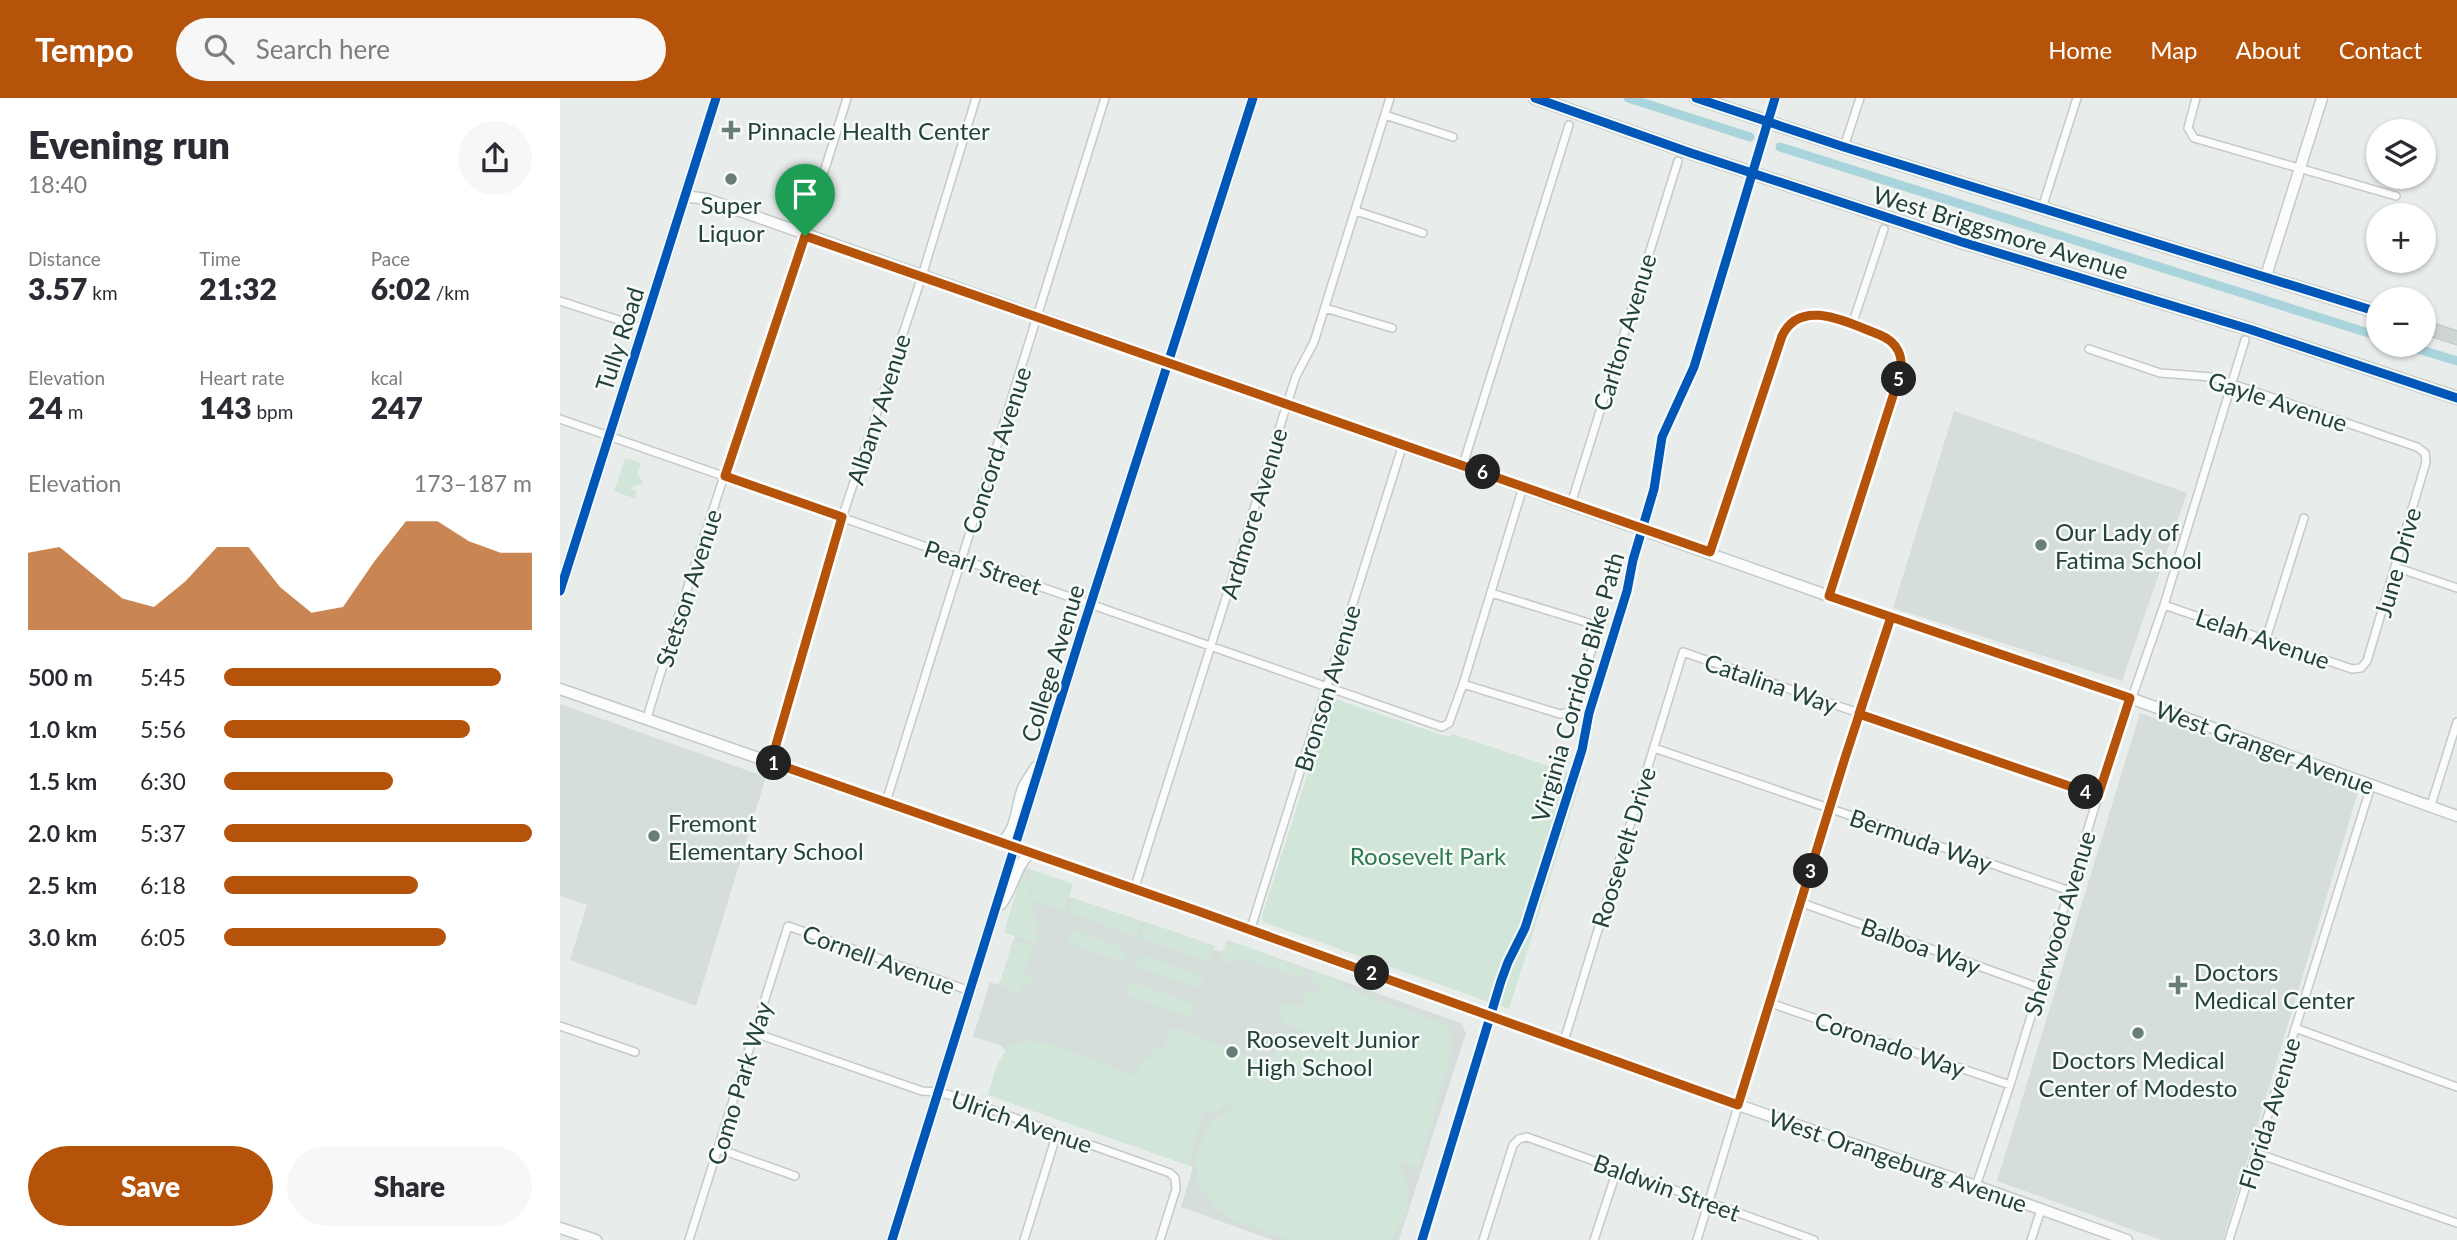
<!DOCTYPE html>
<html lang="en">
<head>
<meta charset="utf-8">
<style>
	body { margin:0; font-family:Lato,sans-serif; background:#f7f7f7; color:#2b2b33; height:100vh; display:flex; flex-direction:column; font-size:26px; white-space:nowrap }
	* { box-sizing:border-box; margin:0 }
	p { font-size:23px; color:#7c7c81 }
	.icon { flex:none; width:38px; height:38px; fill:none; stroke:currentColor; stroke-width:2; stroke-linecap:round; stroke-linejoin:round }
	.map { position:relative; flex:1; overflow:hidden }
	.panel { display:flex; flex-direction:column; background:#fff; width:560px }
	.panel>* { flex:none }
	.tools { position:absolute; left:1806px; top:21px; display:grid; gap:14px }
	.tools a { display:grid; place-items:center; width:70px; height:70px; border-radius:50%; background:#fff; box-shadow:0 2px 5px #0004; font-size:35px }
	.pin { position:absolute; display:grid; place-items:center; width:60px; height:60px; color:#fff; margin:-72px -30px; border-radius:50% 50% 50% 0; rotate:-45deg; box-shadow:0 0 7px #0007 }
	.pin .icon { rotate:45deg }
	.km { position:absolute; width:35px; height:35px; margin:-18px; border-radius:50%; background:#222; color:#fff; font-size:19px; line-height:35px; text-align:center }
	.round { display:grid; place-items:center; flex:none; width:74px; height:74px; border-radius:37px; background:#f7f7f7 }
	.head { display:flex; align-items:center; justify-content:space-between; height:119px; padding:0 28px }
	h1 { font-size:38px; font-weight:800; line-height:52px }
	.stats { display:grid; grid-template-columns:repeat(3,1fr); gap:10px; height:119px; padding:7px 28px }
	.stats div { display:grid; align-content:center }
	.stats b { font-size:30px; font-weight:800 }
	.stats small { font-size:19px; font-weight:400 }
	.stats p { font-size:19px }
	.chart { height:196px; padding:14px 28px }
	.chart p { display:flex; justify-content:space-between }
	.chart svg { width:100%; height:126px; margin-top:7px; fill:#b45309; opacity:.7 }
	.button { display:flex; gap:14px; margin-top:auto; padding:14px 28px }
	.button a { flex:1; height:80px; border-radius:42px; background:#b45309; color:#fff; font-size:28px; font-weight:800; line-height:80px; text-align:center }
	.button a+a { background:#f7f7f7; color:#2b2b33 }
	ul { padding:0 28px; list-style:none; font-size:23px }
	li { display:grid; grid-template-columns:112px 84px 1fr; align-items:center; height:52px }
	li i { height:18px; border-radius:9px; background:#b45309 }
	header { display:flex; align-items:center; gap:42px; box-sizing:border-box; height:98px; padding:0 35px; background:#b45309; color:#fff }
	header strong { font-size:33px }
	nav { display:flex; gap:38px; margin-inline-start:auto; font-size:24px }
	.search { width:490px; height:63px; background:#f7f7f7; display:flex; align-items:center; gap:18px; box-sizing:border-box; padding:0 24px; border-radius:38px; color:#7c7c81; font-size:26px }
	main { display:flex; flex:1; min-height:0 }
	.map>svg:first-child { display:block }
	.built { fill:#d6dedb }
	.green { fill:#d1e6d8 }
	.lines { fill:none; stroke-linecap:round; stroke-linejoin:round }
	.canal { stroke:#a9d4db; stroke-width:9 }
	.street-casing { stroke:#c5cac8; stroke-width:10 }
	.secondary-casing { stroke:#c3cbc8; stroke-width:13 }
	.primary-casing { stroke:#c3ccc9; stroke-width:15 }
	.street { stroke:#fcfcfc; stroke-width:7 }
	.secondary { stroke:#fcfcfc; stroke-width:10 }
	.primary { stroke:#cfd7d5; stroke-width:12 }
	.cycleway-casing { stroke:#f7fbf9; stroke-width:13 }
	.cycleway { stroke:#0057b8; stroke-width:9 }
	.route-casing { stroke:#fff; stroke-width:14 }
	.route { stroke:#b45309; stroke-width:9 }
	.poi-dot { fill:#697e78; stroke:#f7fbf9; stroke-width:2.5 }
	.labels { text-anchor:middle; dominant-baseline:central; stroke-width:5; stroke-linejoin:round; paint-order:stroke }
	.poi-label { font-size:24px; fill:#24423a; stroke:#f7fbf9; text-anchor:start }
	.street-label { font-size:24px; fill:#24423a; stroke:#f7fbf9 }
	.park-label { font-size:24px; fill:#2d7a4b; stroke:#f7fbf9 }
</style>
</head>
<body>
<header>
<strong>Tempo</strong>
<div class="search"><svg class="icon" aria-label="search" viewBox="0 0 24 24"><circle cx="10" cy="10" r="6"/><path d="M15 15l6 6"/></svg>Search here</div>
<nav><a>Home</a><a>Map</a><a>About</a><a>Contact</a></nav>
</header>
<main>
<section class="panel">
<div class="head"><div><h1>Evening run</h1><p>18:40</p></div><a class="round"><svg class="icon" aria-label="share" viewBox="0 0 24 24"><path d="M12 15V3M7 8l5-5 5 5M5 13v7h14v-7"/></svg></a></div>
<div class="stats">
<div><p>Distance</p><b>3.57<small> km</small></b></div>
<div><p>Time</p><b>21:32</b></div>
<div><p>Pace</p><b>6:02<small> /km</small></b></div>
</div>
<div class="stats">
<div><p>Elevation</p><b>24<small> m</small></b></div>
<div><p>Heart rate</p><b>143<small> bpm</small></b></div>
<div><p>kcal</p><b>247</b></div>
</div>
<div class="chart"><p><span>Elevation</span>173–187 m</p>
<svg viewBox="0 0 160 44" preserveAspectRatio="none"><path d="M0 44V17L10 15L20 24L30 33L40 36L50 27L60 15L70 15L80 29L90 38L100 36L110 20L120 6L130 6L140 13L150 17L160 17V44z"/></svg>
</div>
<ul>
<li><b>500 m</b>5:45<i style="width:90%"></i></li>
<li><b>1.0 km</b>5:56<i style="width:80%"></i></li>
<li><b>1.5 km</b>6:30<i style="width:55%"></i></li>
<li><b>2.0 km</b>5:37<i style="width:100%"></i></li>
<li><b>2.5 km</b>6:18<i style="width:63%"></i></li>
<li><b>3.0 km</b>6:05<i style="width:72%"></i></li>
</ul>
<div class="button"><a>Save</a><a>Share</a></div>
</section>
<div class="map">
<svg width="1897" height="1142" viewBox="0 0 1897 1142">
	<rect width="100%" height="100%" fill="#e8edeb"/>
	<path class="built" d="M1394,313L1627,395L1562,583L1333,510Z
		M0,606L206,679L136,908L10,862L27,807L0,798Z
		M1580,615L1799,691L1663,1142H1601L1437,1083Z
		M466,770L513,786L509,799L618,835L655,848L654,852L663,854L667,842L901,925L906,935L839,1142H713L621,1109L633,1069L428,997L440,964L446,953L440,947L413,939L430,884L439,887L455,838L444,834L463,772Z"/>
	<path class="green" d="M65,360L81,365L77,377L83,383L82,386L73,388L72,391L77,393L76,401L54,393Z
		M772,600L888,639L893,636L1022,679L949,911L703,824L702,818Z
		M469,771L513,786L504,813L473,803Z
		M462,776L466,777L477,832L461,825L460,828L477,833V845L444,834Z
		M513,800L582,823L577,839L508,814Z
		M586,824L655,848L650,863L581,840Z
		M512,832L562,850L567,861L566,865L507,844Z
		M453,842L473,849L465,873L446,866Z
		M667,842L744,870L742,877L737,879L680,859L672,865L660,861Z
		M584,857L643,879L639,891L571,867Z
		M445,868L471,877L472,885L461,887L458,896L439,887Z
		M752,872L777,881L780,888L887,927L892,939L887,972L858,1070L838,1063C852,1090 851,1120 829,1142H729L676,1123L657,1112L639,1087L636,1066L638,1051L646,1032L654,1022L677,1006L668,1003L656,1015L645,1011L628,1067L428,997C433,982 438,953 455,945C478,935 546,968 575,978L579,967H582V960L590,962L595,950L603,953L611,929L710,965L721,935L727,937L728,933L742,937L743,933L723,925L720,917L722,907L726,908L727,905L741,909L747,894L757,896L761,887L750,882Z
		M575,885L634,906L629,919L569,898L566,890Z"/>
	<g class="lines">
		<path class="canal" d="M1068,0L1190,39
			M1220,49L1818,238
			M1845,247L1897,263"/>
		<g class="street-casing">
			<path id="street" d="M1636,0L1628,30L1634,40L1836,98
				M825,17L893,39
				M1284,49L1300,0
				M1482,110L1517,0
				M796,113L863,135
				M0,203L83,230
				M765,210L832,230
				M1292,227L1324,131
				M1529,251L1600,275L1652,279L1857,349L1865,355L1866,364L1807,563L1801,570L1792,571L1604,507
				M0,321L882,629L889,625L903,586L963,389
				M903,367L1009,27
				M1011,406L1118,63
				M1150,455L1222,238C1240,197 1290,227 1320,237C1337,244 1344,258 1340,276L1269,498
				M1835,469L1897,490
				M1706,541L1744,420
				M903,586L1000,616L1010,614L1014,609L1036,538L1033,529L1029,525L931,495
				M87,620C149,412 224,208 287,0
				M1094,650L1510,793
				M211,664L282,420L362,178L416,0
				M326,704L545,0
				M1871,707L1897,624
				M574,792L727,306L736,278L754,244L830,0
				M1242,805L1480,890
				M690,833L843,346
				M1210,905L1450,987
				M0,928L75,954
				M1735,930L1897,989
				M195,935L362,993L378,994L393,998L610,1075L615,1080L616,1091L600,1142
				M1004,943L1123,554L1538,698
				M159,1051L235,1078
				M1696,1055L1897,1125
				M1416,1088L1450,987L1538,698L1604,507L1685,242
				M129,1142L228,828L410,893
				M464,1142L497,1035
				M923,1142L953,1047L959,1041L967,1039L1254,1142
				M1034,1142L1057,1072
				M1137,1142L1284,663L1331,519
				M1471,1142L1481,1112
				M1669,1142L1811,688"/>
		</g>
		<g class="secondary-casing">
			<path id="secondary" d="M125,98L146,101L183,114L1269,498L1570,600L1897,718
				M1706,178L1762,0
				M0,493L156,0
				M0,591L635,812L1178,1007L1416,1088L1567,1142
				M441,744C458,733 456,705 464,688C468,681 472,675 476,669
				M441,806C454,789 455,768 470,755
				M0,1130L36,1142
				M332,1142L521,536L693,0"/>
		</g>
		<g class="primary-casing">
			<path id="primary" d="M975,0L1131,55L1402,144L1689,231L1897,300
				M1136,0L1284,49L1818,214
				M1864,229L1897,240"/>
		</g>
		<use href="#street" class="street"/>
		<use href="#secondary" class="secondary"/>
		<use href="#primary" class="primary"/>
		<g class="cycleway-casing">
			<path id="cycleway" d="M975,0L1131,55L1402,144L1689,231L1897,300
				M1136,0L1284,49L1818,214
				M0,493L156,0
				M332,1142L521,536L693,0
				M862,1142L941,883L948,864L965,830L1022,652L1029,615L1067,493L1073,462L1094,391L1102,339L1134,269L1215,0"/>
		</g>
		<use href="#cycleway" class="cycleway"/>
	</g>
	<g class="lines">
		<g class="route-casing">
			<path id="route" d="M245,138L165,378L282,419L211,664L635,812L1178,1007L1284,663L1331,519L1570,600L1538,698L1299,616L1331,519L1269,498L1340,276C1344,258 1337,244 1320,237C1290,226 1241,198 1222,238L1150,454L245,138"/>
		</g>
		<use href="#route" class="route"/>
	</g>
	<g class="poi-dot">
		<path d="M167.5 21.5h7v7h7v7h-7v7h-7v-7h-7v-7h7z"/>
		<circle cx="171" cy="81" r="7"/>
		<circle cx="1481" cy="447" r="7"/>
		<circle cx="94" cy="738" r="7"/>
		<path d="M1614.5 876.5h7v7h7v7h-7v7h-7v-7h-7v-7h7z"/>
		<circle cx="1578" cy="935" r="7"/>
		<circle cx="672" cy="954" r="7"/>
	</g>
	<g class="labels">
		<g class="poi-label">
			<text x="187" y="32">Pinnacle Health Center</text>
			<text x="171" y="106" text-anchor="middle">Super<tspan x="171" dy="28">Liquor</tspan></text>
			<text x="1495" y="433">Our Lady of<tspan x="1495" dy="28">Fatima School</tspan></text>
			<text x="108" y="724">Fremont<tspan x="108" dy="28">Elementary School</tspan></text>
			<text x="1634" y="873">Doctors<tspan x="1634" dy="28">Medical Center</tspan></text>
			<text x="686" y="940">Roosevelt Junior<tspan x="686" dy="28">High School</tspan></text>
			<text x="1578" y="961" text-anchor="middle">Doctors Medical<tspan x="1578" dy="28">Center of Modesto</tspan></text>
		</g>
		<g class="street-label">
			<text transform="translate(1441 134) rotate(17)">West Briggsmore Avenue</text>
			<text transform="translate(1064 234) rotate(-73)">Carlton Avenue</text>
			<text transform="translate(59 241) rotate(-72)">Tully Road</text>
			<text transform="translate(1718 303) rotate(18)">Gayle Avenue</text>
			<text transform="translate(318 311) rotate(-72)">Albany Avenue</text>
			<text transform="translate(436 352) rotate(-72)">Concord Avenue</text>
			<text transform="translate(693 415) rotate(-73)">Ardmore Avenue</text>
			<text transform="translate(1837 464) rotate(-74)">June Drive</text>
			<text transform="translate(423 469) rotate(19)">Pearl Street</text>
			<text transform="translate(128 490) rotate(-72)">Stetson Avenue</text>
			<text transform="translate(1703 540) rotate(19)">Lelah Avenue</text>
			<text transform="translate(492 565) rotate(-73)">College Avenue</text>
			<text transform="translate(1211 585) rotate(19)">Catalina Way</text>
			<text transform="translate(1017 589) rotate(-74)">Virginia Corridor Bike Path</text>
			<text transform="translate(767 590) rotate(-73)">Bronson Avenue</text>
			<text transform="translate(1705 649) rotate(20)">West Granger Avenue</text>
			<text transform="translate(1361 742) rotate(19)">Bermuda Way</text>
			<text transform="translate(1063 749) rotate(-73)">Roosevelt Drive</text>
			<text transform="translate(1499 825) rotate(-73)">Sherwood Avenue</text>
			<text transform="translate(1361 848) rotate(20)">Balboa Way</text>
			<text transform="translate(319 861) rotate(20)">Cornell Avenue</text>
			<text transform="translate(1330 946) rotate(19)">Coronado Way</text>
			<text transform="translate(179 985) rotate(-73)">Como Park Way</text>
			<text transform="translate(1709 1015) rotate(-73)">Florida Avenue</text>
			<text transform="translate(462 1023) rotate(19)">Ulrich Avenue</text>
			<text transform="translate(1338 1062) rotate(19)">West Orangeburg Avenue</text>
			<text transform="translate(1107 1089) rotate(20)">Baldwin Street</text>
		</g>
		<g class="park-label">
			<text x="868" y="757">Roosevelt Park</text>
		</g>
	</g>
</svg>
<div class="tools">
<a><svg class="icon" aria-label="layers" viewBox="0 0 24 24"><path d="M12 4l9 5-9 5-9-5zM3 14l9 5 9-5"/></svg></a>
<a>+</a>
<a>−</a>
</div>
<div class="pin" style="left:245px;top:138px;background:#1e9e55"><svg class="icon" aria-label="arrive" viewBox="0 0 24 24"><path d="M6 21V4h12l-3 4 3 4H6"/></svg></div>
<b class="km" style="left:214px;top:665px">1</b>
<b class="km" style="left:812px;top:875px">2</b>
<b class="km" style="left:1251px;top:773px">3</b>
<b class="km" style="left:1526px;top:694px">4</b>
<b class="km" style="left:1339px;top:281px">5</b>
<b class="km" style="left:923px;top:374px">6</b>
</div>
</main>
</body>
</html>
